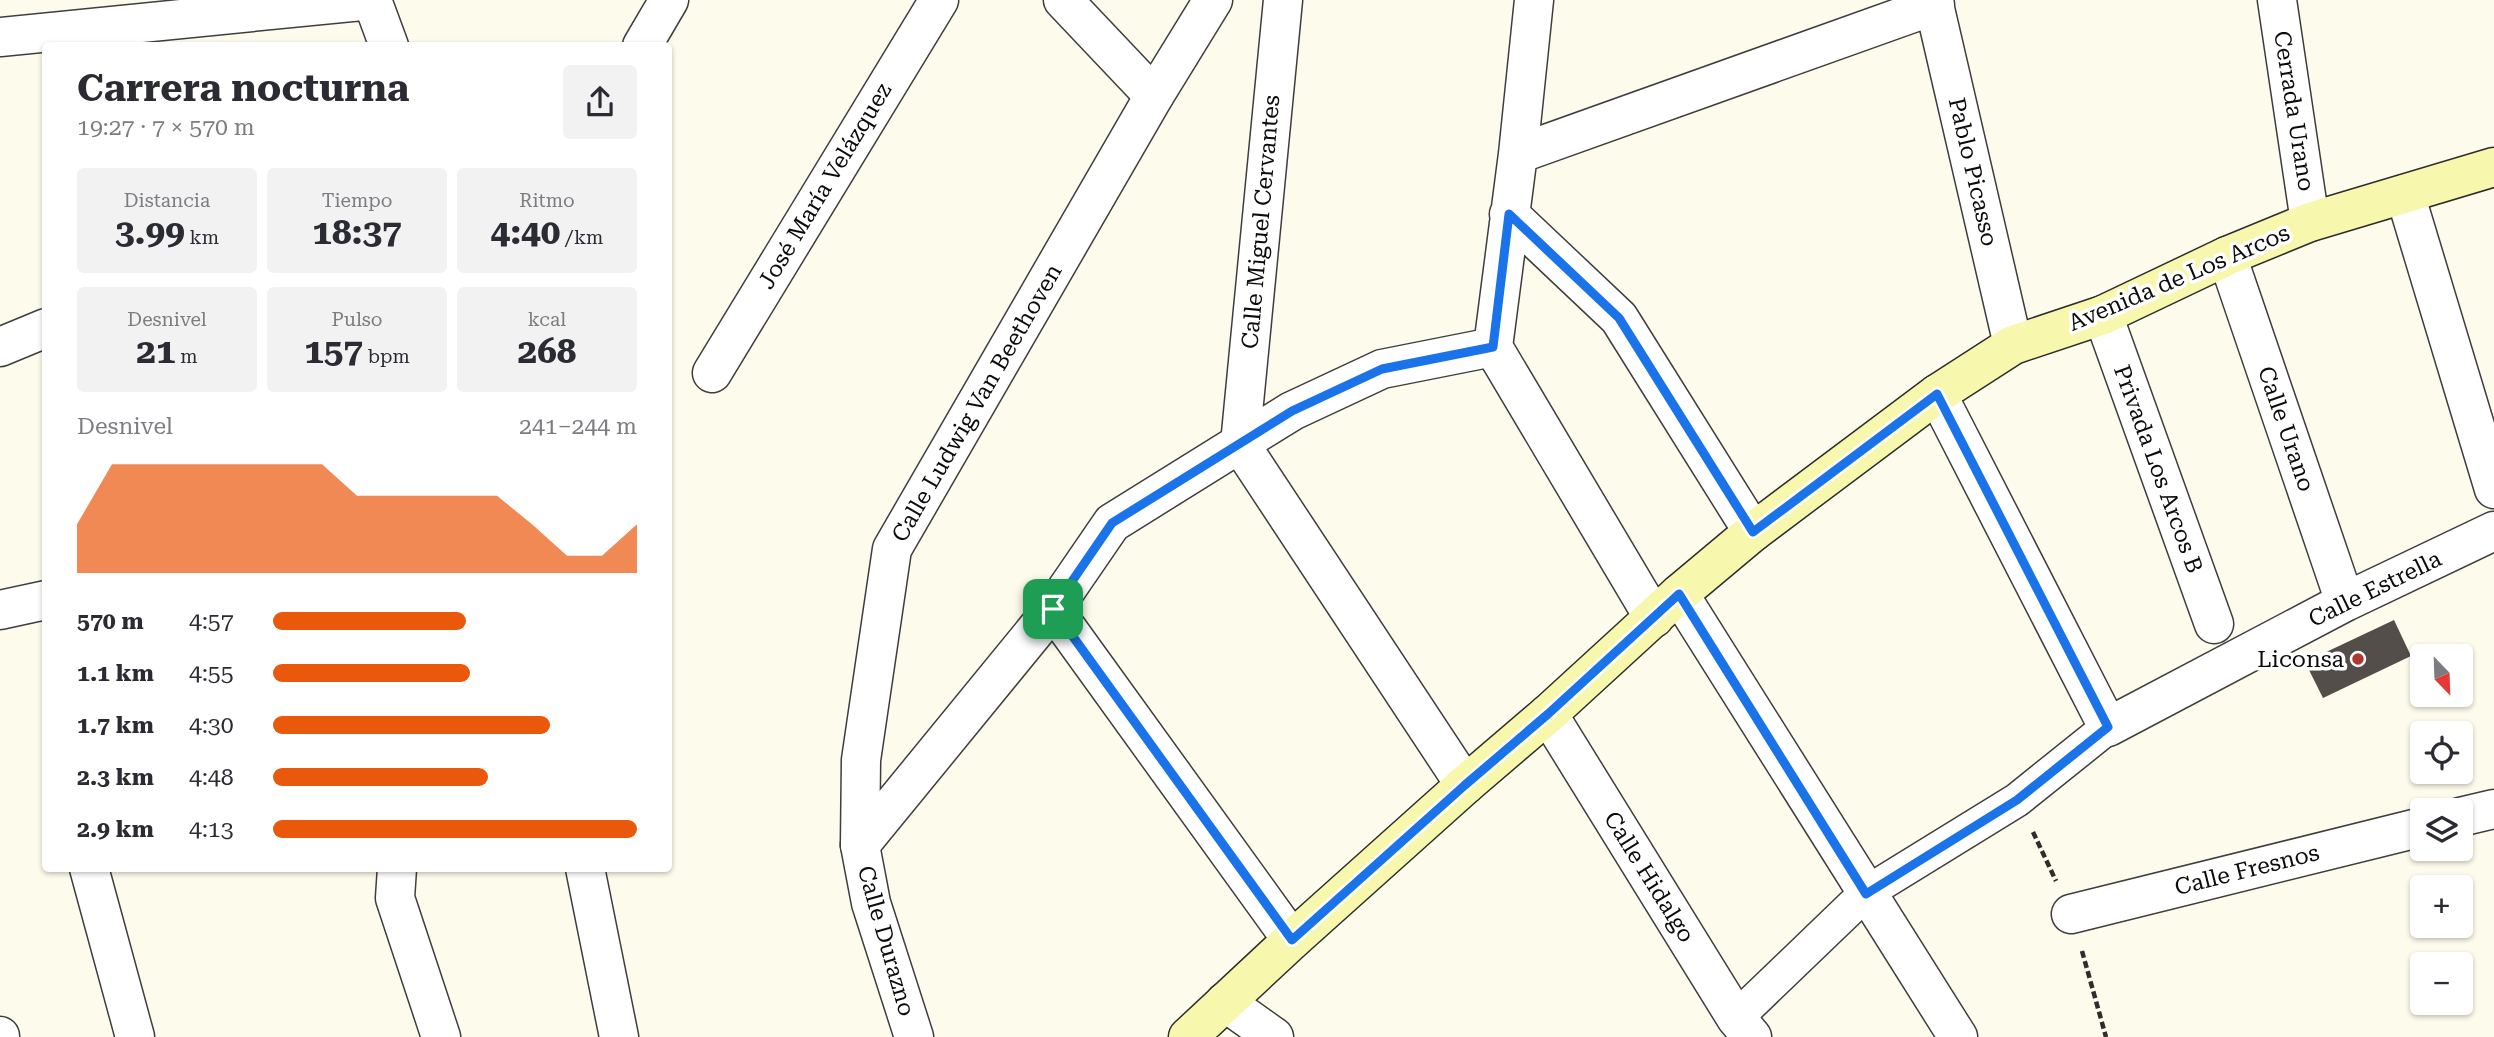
<!DOCTYPE html>
<html lang="es">
<head>
<meta charset="utf-8">
<style>
	body { margin:0; font-family:"Roboto Serif",serif; background:#f2f2f3; color:#2b2b33; height:100vh; display:flex; flex-direction:column; font-size:26px; white-space:nowrap }
	* { box-sizing:border-box; margin:0 }
	p { font-size:23px; color:#7c7c81 }
	.icon { flex:none; width:38px; height:38px; fill:none; stroke:currentColor; stroke-width:2; stroke-linecap:round; stroke-linejoin:round }
	.map { position:relative; flex:1; overflow:hidden }
	.drawer { position:absolute; left:42px; top:42px; width:630px; height:830px; display:flex; flex-direction:column; background:#fff; border-radius:7px; box-shadow:0 2px 5px #0004 }
	.drawer>* { flex:none }
	.needle { width:46px; rotate:157deg }
	.controls { position:absolute; left:2410px; top:644px; display:grid; gap:14px }
	.controls a { display:grid; place-items:center; width:63px; height:63px; border-radius:7px; background:#fff; box-shadow:0 2px 5px #0004; font-size:35px }
	.pin { position:absolute; display:grid; place-items:center; width:60px; height:60px; color:#fff; margin:-30px; border-radius:14px; box-shadow:0 4px 10px #0006 }
	.round { display:grid; place-items:center; flex:none; width:74px; height:74px; border-radius:7px; background:#f2f2f3 }
	.head { display:flex; align-items:center; justify-content:space-between; height:119px; padding:0 35px }
	h1 { font-size:38px; font-weight:700; line-height:52px }
	.figures { display:grid; grid-template-columns:repeat(3,1fr); gap:10px; height:119px; padding:7px 35px }
	.figures div { display:grid; align-content:center; border-radius:7px; background:#f2f2f3; text-align:center }
	.figures b { font-size:35px; font-weight:700 }
	.figures small { font-size:19px; font-weight:400 }
	.figures p { font-size:19px }
	.chart { height:196px; padding:14px 35px }
	.chart p { display:flex; justify-content:space-between }
	.chart svg { width:100%; height:126px; margin-top:7px; fill:#ea580c; opacity:.7 }
	ul { padding:0 35px; list-style:none; font-size:23px }
	li { display:grid; grid-template-columns:112px 84px 1fr; align-items:center; height:52px }
	li i { height:18px; border-radius:9px; background:#ea580c }
	.map>svg:first-child { display:block }
	.building { fill:#534e49 }
	.lines { fill:none; stroke-linecap:round; stroke-linejoin:round }
	.pedestrian-casing { stroke:#3e3e3e; stroke-width:36 }
	.minor-casing { stroke:#3e3e3e; stroke-width:41 }
	.tertiary-casing { stroke:#3e3e3e; stroke-width:41 }
	.secondary-casing { stroke:#2d2d2d; stroke-width:41 }
	.path { stroke:#2d2d2d; stroke-width:4.5; stroke-dasharray:7 3.5; stroke-linecap:butt }
	.pedestrian { stroke:#fff; stroke-width:33 }
	.minor { stroke:#fff; stroke-width:38 }
	.tertiary { stroke:#fff; stroke-width:38 }
	.secondary { stroke:#f7f7ad; stroke-width:38 }
	.route-casing { stroke:#fff; stroke-width:14 }
	.route { stroke:#1a73e8; stroke-width:9 }
	.poi-dot { fill:#ae3831; stroke:#fff; stroke-width:2.5 }
	.labels { text-anchor:middle; dominant-baseline:central; stroke-width:7; stroke-linejoin:round; paint-order:stroke }
	.street-label { font-size:23px; fill:#0b0b0b; stroke:#fff }
	.poi-label { font-size:23px; fill:#0b0b0b; stroke:#fff; text-anchor:end }
</style>
</head>
<body>
<div class="map">
<svg width="2494" height="1037" viewBox="0 0 2494 1037">
	<rect width="100%" height="100%" fill="#fdfcec"/>
	<path class="building" d="M2394,620L2411,656L2323,698L2305,662Z"/>
	<g class="lines">
		<g class="pedestrian-casing">
			<path id="pedestrian" d="M1736,1018L1866,893L2017,800L2108,727"/>
		</g>
		<g class="minor-casing">
			<path id="minor" d="M372,0L389,46
				M1063,0L1154,96
				M1283,0L1240,444L1465,785
				M1933,0L2013,345
				M2277,0L2310,222
				M0,37L372,0
				M642,46L669,0
				M1518,154L1935,5
				M2405,194L2494,489
				M1509,214L1619,318L1753,532
				M2227,256L2345,602
				M2103,315L2214,624
				M0,347L46,328
				M1493,347L1518,154L1534,0
				M1493,347L1654,618
				M712,373L939,0
				M1937,394L2108,727L2345,602L2494,531
				M1679,594L1958,1037
				M1053,609L1292,940
				M0,610L46,600
				M1548,714L1736,1018L1752,1037
				M2460,817L2494,809
				M860,845L1053,609L1112,523L1292,411L1382,369L1493,347
				M89,868L135,1037
				M397,868L395,898L441,1037
				M585,868L619,1037
				M2071,914L2422,827
				M1225,1002L1274,1037
				M0,1036V1037"/>
		</g>
		<g class="tertiary-casing">
			<path id="tertiary" d="M914,1037L871,903L860,845L861,760L892,549L1154,96L1213,0"/>
		</g>
		<g class="secondary-casing">
			<path id="secondary" d="M1188,1037L1292,940L1465,785L1548,714L1679,594L1753,532L1937,394L2013,345L2103,315L2227,256L2310,222L2494,167"/>
		</g>
		<path class="path" d="M2033,832L2056,881
			M2082,951L2106,1037"/>
		<use href="#pedestrian" class="pedestrian"/>
		<use href="#minor" class="minor"/>
		<use href="#tertiary" class="tertiary"/>
		<use href="#secondary" class="secondary"/>
	</g>
	<g class="lines">
		<g class="route-casing">
			<path id="route" d="M1509,214L1619,318L1753,532L1937,394L2108,727L2017,800L1866,894L1679,594L1548,714L1465,785L1292,940L1053,609L1112,523L1292,411L1382,369L1493,347Z"/>
		</g>
		<use href="#route" class="route"/>
	</g>
	<circle class="poi-dot" cx="2358" cy="659" r="7"/>
	<g class="labels">
		<g class="street-label">
			<text transform="translate(2294 111) rotate(81)">Cerrada Urano</text>
			<text transform="translate(1973 172) rotate(77)">Pablo Picasso</text>
			<text transform="translate(825 186) rotate(-59)">José María Velázquez</text>
			<text transform="translate(1261 222) rotate(-85)">Calle Miguel Cervantes</text>
			<text transform="translate(2179 278) rotate(-23)">Avenida de Los Arcos</text>
			<text transform="translate(977 403) rotate(-60)">Calle Ludwig Van Beethoven</text>
			<text transform="translate(2286 429) rotate(71)">Calle Urano</text>
			<text transform="translate(2158 469) rotate(70)">Privada Los Arcos B</text>
			<text transform="translate(2375 589) rotate(-26)">Calle Estrella</text>
			<text transform="translate(2247 870) rotate(-14)">Calle Fresnos</text>
			<text transform="translate(1649 877) rotate(58)">Calle Hidalgo</text>
			<text transform="translate(886 941) rotate(74)">Calle Durazno</text>
		</g>
		<g class="poi-label">
			<text x="2344" y="659">Liconsa</text>
		</g>
	</g>
</svg>
<div class="controls">
<a><svg class="needle" viewBox="-14 -14 28 28"><path d="M0-13l5 13h-10z" fill="#e53935"/><path d="M0 13l5-13h-10z" fill="#7c7c81"/></svg></a>
<a><svg class="icon" aria-label="locate" viewBox="0 0 24 24"><circle cx="12" cy="12" r="6"/><path d="M12 2v4M12 18v4M2 12h4M18 12h4"/></svg></a>
<a><svg class="icon" aria-label="layers" viewBox="0 0 24 24"><path d="M12 4l9 5-9 5-9-5zM3 14l9 5 9-5"/></svg></a>
<a>+</a>
<a>−</a>
</div>
<div class="pin" style="left:1053px;top:609px;background:#1e9e55"><svg class="icon" aria-label="arrive" viewBox="0 0 24 24"><path d="M6 21V4h12l-3 4 3 4H6"/></svg></div>
<section class="drawer">
<div class="head"><div><h1>Carrera nocturna</h1><p>19:27 · 7 × 570 m</p></div><a class="round"><svg class="icon" aria-label="share" viewBox="0 0 24 24"><path d="M12 15V3M7 8l5-5 5 5M5 13v7h14v-7"/></svg></a></div>
<div class="figures">
<div><p>Distancia</p><b>3.99<small> km</small></b></div>
<div><p>Tiempo</p><b>18:37</b></div>
<div><p>Ritmo</p><b>4:40<small> /km</small></b></div>
</div>
<div class="figures">
<div><p>Desnivel</p><b>21<small> m</small></b></div>
<div><p>Pulso</p><b>157<small> bpm</small></b></div>
<div><p>kcal</p><b>268</b></div>
</div>
<div class="chart"><p><span>Desnivel</span>241–244 m</p>
<svg viewBox="0 0 160 44" preserveAspectRatio="none"><path d="M0 44V27L10 6L20 6L30 6L40 6L50 6L60 6L70 6L80 17L90 17L100 17L110 17L120 17L130 27L140 38L150 38L160 27V44z"/></svg>
</div>
<ul>
<li><b>570 m</b>4:57<i style="width:53%"></i></li>
<li><b>1.1 km</b>4:55<i style="width:54%"></i></li>
<li><b>1.7 km</b>4:30<i style="width:76%"></i></li>
<li><b>2.3 km</b>4:48<i style="width:59%"></i></li>
<li><b>2.9 km</b>4:13<i style="width:100%"></i></li>
</ul>
</section>
</div>
</body>
</html>
